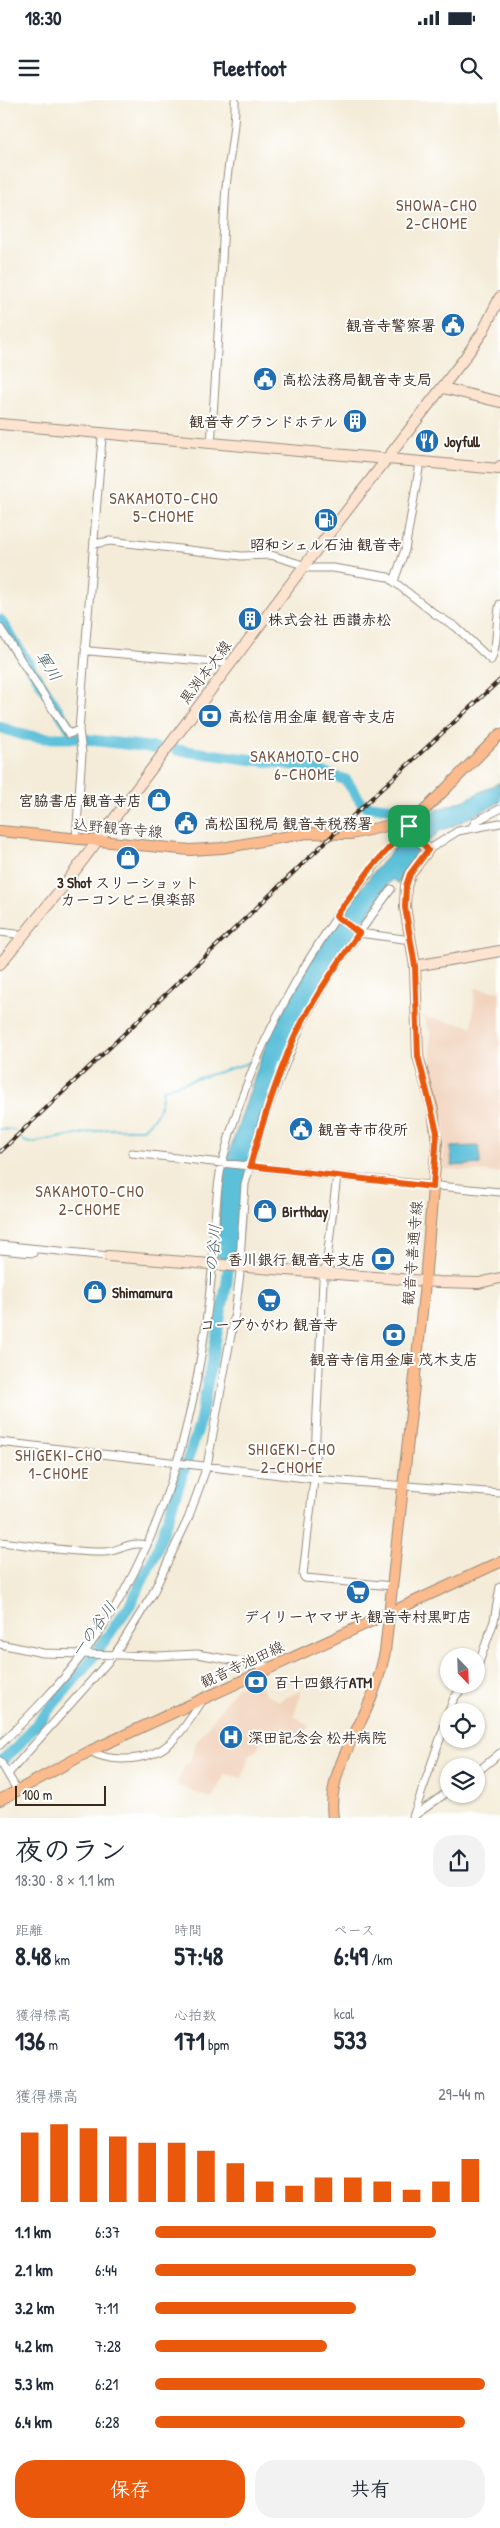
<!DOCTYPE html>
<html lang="ja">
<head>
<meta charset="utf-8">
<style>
	body { margin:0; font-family:"Patrick Hand","Klee One",sans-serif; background:#f2f2f3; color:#1f2937; height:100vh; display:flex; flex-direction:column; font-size:19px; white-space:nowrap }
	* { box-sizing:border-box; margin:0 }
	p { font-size:16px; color:#747a83 }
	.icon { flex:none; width:28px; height:28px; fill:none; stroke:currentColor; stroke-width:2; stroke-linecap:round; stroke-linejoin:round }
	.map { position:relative; height:1718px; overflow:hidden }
	.side { display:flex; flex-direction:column; background:#fff; flex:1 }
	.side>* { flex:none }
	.needle { width:32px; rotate:157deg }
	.buttons { position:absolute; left:440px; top:1548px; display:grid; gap:10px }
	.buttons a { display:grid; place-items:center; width:45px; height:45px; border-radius:50%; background:#fff; box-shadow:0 1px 4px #0004; font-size:25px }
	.scale { position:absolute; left:15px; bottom:12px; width:91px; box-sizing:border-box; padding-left:5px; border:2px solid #3b2a1e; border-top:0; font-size:14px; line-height:18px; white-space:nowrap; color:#3b2a1e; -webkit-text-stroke:4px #fff; paint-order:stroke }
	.pin { position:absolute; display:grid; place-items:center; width:42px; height:42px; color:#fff; margin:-21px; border-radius:10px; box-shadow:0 2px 8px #0006 }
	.round { display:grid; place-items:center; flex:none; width:52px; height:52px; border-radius:20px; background:#f2f2f3 }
	.overview { display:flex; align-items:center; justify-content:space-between; height:85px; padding:0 15px }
	h1 { font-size:28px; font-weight:700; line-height:38px }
	.metrics { display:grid; grid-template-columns:repeat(3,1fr); gap:8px; height:85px; padding:5px 15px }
	.metrics div { display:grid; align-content:center }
	.metrics b { font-size:25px; font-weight:700 }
	.metrics small { font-size:14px; font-weight:400 }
	.metrics p { font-size:14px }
	.chart { height:140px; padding:10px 15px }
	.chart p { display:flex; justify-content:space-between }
	.chart svg { width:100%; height:90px; margin-top:5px; stroke:#ea580c; stroke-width:6 }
	.cta { display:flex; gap:10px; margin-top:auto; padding:10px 15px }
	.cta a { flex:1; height:58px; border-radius:20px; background:#ea580c; color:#fff; font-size:20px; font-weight:700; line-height:58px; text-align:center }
	.cta a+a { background:#f2f2f3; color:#1f2937 }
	ul { padding:0 15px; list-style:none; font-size:16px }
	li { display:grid; grid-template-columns:80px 60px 1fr; align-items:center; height:38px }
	li i { height:12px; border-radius:6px; background:#ea580c }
	.status { display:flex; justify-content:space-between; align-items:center; height:35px; padding:0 25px; background:#fff; direction:ltr }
	.status svg { height:14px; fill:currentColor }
	header { display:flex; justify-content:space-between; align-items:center; height:65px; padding:0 15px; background:#fff; font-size:22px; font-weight:700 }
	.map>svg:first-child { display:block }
	.built { fill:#f2d4be }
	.water { fill:#5bc0d9; stroke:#4b757c }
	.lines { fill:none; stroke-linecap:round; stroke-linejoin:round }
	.stream { stroke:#5bc0d9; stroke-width:2 }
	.river { stroke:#5bc0d9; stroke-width:11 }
	.street-casing { stroke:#988b7b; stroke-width:9 }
	.secondary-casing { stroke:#988b7b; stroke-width:12 }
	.primary-casing { stroke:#988b7b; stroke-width:12 }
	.street { stroke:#fff; stroke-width:7 }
	.secondary { stroke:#fde4d1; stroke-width:10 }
	.primary { stroke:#fbbb8d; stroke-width:10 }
	.rail-casing { stroke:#3b2a1e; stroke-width:4 }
	.rail { stroke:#fff; stroke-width:2; stroke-dasharray:5.5; stroke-linecap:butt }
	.route-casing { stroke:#fff; stroke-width:10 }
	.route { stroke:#ea580c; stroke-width:6 }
	.labels { text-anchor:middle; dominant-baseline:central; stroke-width:4; stroke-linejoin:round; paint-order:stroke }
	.poi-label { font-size:15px; font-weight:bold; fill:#3b2a1e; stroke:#fff; text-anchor:start }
	.street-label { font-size:15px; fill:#3b2a1e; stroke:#fff }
	.neighbourhood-label { font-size:16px; letter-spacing:1px; fill:#745440; stroke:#fff }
	.water-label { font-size:16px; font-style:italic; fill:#465e5f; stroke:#fff }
</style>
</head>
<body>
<div class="status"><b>18:30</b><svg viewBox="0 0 49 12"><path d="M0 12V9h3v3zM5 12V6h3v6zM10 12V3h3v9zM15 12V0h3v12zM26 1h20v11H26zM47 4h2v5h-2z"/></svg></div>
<header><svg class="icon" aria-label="menu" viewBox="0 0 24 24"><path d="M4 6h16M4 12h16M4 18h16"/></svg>Fleetfoot<svg class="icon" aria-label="search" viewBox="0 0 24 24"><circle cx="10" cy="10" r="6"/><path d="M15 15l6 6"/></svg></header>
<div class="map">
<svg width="500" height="1718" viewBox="0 0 500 1718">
	<rect width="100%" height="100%" fill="#fff"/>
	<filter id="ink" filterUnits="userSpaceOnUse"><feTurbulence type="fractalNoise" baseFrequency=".02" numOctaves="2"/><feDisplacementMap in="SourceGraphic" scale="10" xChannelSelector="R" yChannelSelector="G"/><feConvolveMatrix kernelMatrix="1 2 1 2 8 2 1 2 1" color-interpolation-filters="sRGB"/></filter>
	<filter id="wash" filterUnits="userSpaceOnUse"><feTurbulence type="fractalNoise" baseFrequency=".0096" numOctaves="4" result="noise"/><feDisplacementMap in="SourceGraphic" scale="20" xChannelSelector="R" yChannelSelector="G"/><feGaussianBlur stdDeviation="1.12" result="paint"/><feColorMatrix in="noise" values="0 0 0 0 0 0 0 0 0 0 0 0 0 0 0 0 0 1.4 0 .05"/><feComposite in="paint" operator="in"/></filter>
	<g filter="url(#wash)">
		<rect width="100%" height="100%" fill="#f4ecd8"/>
		<path class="built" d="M475,888L500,892V1073L443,1069L445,1025L433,985L430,931L423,917L472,926Z
			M256,1579L265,1593L278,1601L302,1590L294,1616L310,1626L295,1645L264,1634L256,1651L250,1654L242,1678L225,1674L212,1699L176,1685L186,1663L189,1664L197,1641L236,1588Z"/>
		<path class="water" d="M500,682V702L453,726L441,730L414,755L399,784L392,779C333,866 273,953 250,1058C243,1090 242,1126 238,1159L216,1157L222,1077L228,1056L269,935L303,873L342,815L373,773L405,736L436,710L465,700Z
			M479,1046L480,1064L452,1066L451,1047Z"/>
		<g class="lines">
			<path class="stream" d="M0,1029L15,1030
				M20,1036L24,1041L30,1043L108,1029H143C157,1017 161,1008 163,989L255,961"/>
			<path class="river" d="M0,520L71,630
				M0,627L23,635L45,638H76
				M83,639L157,648
				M177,650L302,666L346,680L361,702
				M367,706L409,710
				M0,1662L16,1648L87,1565L130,1505L156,1453L199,1326L227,1182L230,1144"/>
		</g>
	</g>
	<g filter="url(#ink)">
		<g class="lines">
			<g class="street-casing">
				<path id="street" d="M211,344C217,263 221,182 225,102C226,68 236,34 235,0
					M94,444L110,441L241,456L271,455L300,464
					M309,468H333L388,477L435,514L456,527L491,560C499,542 495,523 500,504
					M394,481L405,450L420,363
					M0,528L69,634L79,630
					M85,547L89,551L225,563
					M472,727L476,721L500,709
					M76,740L82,653L79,630L102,338
					M428,750L458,731L500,723
					M336,816L359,833L391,789
					M0,832L16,834
					M132,1053L337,1076L326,1167
					M337,1076L500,1092
					M0,1145L108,1156
					M0,1150L33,1153
					M213,1157C215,1127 215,1094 222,1063C253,937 323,822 409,726
					M240,1160L245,1084L263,1019L302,923L325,882L359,833L411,840
					M323,1180L314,1379L303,1475L305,1478L392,1486
					M0,1342L314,1379L500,1393
					M0,1442C35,1445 70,1453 105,1452C122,1451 127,1441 147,1445
					M0,1544L43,1553L157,1556L197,1554L271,1567
					M476,1571L494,1521L500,1487
					M449,1611L454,1598L466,1584
					M0,1645C29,1616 59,1586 84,1553C167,1444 199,1305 212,1171
					M90,1651C113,1664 150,1661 170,1643C183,1632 193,1614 203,1600
					M0,1661L17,1690
					M476,1673L500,1653
					M8,1674L115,1554L152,1495L188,1419L207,1366L235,1213L240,1173
					M414,1716L449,1691
					M413,1717L449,1613"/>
			</g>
			<g class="secondary-casing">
				<path id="secondary" d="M443,288L500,302
					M0,324L499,369L500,366
					M0,864L65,784L304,466L464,259L482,233L500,197
					M415,866L500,851
					M108,1156L438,1182L479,1183L500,1178"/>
			</g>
			<g class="primary-casing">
				<path id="primary" d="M409,726L500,634
					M0,731L190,750L222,748L307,733L351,734L404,722L428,750L410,774L406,786L405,807L415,866L418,956L433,1010L437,1042L424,1193L385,1552C381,1571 375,1590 367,1608C352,1642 327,1678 333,1718
					M0,1700L90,1651L500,1462"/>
			</g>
			<use href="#street" class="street"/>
			<use href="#secondary" class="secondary"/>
			<use href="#primary" class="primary"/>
			<g class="rail-casing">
				<path id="rail" d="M0,1052L377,693L500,580"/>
			</g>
			<use href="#rail" class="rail"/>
		</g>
	</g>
	<g class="lines" filter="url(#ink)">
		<g class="route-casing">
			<path id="route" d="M409,726L428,750L410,774L406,786L405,807L415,866L418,956L437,1032L433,1087L250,1066C262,1024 275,983 292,943C309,904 335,868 359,833L336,816L371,768Z"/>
		</g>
		<use href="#route" class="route"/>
	</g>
	<defs>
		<g id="civic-disc" transform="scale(1.25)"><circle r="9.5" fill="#1f6fb2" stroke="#fff"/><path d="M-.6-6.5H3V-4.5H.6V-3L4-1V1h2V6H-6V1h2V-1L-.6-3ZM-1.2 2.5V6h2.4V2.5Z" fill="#fff"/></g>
		<g id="building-disc" transform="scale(1.25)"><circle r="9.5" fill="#1f6fb2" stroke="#fff"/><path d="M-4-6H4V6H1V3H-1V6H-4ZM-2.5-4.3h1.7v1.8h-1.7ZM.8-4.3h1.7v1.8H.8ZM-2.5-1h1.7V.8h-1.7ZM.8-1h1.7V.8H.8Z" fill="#fff"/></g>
		<g id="restaurant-disc" transform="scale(1.25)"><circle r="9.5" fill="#1f6fb2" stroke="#fff"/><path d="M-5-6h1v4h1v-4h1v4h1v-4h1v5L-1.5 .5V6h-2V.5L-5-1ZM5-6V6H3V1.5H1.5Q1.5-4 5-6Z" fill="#fff"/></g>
		<g id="fuel-disc" transform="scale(1.25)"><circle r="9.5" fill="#1f6fb2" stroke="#fff"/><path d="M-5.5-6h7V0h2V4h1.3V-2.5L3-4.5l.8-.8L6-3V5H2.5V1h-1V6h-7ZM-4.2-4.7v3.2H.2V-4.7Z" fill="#fff"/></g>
		<g id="bank-disc" transform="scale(1.25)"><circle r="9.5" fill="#1f6fb2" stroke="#fff"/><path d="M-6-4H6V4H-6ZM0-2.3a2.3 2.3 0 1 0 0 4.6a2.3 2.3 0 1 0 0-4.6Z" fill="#fff"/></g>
		<g id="shop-disc" transform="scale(1.25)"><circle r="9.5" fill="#1f6fb2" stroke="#fff"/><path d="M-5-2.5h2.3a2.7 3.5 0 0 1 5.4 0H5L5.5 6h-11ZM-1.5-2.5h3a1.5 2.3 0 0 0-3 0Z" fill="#fff"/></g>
		<g id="supermarket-disc" transform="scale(1.25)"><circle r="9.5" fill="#1f6fb2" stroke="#fff"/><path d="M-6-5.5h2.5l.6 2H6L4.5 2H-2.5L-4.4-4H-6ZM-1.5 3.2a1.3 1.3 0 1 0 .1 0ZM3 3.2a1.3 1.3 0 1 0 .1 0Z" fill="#fff"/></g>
		<g id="hospital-disc" transform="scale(1.25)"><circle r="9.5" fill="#1f6fb2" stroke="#fff"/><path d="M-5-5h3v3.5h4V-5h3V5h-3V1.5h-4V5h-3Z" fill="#fff"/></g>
	</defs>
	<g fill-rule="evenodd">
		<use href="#civic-disc" x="453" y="225"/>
		<use href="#civic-disc" x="265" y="279"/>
		<use href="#building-disc" x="355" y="321"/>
		<use href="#restaurant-disc" x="427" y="341"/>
		<use href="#fuel-disc" x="326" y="420"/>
		<use href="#building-disc" x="250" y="519"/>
		<use href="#bank-disc" x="210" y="616"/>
		<use href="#shop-disc" x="159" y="700"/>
		<use href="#civic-disc" x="186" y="723"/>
		<use href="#shop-disc" x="128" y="758"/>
		<use href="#civic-disc" x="301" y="1029"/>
		<use href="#shop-disc" x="265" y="1111"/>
		<use href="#bank-disc" x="383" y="1159"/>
		<use href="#shop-disc" x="95" y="1192"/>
		<use href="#supermarket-disc" x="269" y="1200"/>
		<use href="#bank-disc" x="394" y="1235"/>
		<use href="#supermarket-disc" x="358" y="1492"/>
		<use href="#bank-disc" x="256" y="1582"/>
		<use href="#hospital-disc" x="231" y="1637"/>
	</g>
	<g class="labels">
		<g class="poi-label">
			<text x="436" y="225" text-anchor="end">観音寺警察署</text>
			<text x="282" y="279">高松法務局観音寺支局</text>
			<text x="338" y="321" text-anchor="end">観音寺グランドホテル</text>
			<text x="444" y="341">Joyfull</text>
			<text x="326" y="444" text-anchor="middle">昭和シェル石油 観音寺</text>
			<text x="268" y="519">株式会社 西讃赤松</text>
			<text x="228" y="616">高松信用金庫 観音寺支店</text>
			<text x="142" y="700" text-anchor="end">宮脇書店 観音寺店</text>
			<text x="204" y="723">高松国税局 観音寺税務署</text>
			<text x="128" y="782" text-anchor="middle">3 Shot スリーショット<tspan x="128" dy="17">カーコンビニ倶楽部</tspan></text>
			<text x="318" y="1029">観音寺市役所</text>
			<text x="282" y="1111">Birthday</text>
			<text x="366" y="1159" text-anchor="end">香川銀行 観音寺支店</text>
			<text x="112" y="1192">Shimamura</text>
			<text x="269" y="1224" text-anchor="middle">コープかがわ 観音寺</text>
			<text x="394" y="1259" text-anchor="middle">観音寺信用金庫 茂木支店</text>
			<text x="358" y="1516" text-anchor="middle">デイリーヤマザキ 観音寺村黒町店</text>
			<text x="274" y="1582">百十四銀行ATM</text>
			<text x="248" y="1637">深田記念会 松井病院</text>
		</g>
		<g class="street-label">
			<text transform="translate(205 572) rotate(-53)">黒渕本大線</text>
			<text transform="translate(118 728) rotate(5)">込野観音寺線</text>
			<text transform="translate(412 1153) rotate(-85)">観音寺善通寺線</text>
			<text transform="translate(242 1564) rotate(-25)">観音寺池田線</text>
		</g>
		<g class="neighbourhood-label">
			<text x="437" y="105">SHOWA-CHO<tspan x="437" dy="18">2-CHOME</tspan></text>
			<text x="164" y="398">SAKAMOTO-CHO<tspan x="164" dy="18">5-CHOME</tspan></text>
			<text x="305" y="656">SAKAMOTO-CHO<tspan x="305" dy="18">6-CHOME</tspan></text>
			<text x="90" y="1091">SAKAMOTO-CHO<tspan x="90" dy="18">2-CHOME</tspan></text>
			<text x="292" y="1349">SHIGEKI-CHO<tspan x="292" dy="18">2-CHOME</tspan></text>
			<text x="59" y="1355">SHIGEKI-CHO<tspan x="59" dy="18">1-CHOME</tspan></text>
		</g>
		<g class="water-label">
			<text transform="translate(49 566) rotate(57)">軍川</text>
			<text transform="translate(212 1156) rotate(-85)">一の谷川</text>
			<text transform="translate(93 1529) rotate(-54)">一の谷川</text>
		</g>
	</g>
</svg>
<div class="buttons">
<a><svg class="needle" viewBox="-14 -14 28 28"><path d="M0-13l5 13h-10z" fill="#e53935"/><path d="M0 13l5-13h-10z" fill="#747a83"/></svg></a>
<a><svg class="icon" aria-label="locate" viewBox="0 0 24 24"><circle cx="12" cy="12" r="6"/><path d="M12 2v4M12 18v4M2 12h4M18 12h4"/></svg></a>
<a><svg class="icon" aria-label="layers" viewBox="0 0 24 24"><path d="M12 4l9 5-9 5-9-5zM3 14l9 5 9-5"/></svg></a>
</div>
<div class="scale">100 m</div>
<div class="pin" style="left:409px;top:726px;background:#1e9e55"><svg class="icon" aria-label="arrive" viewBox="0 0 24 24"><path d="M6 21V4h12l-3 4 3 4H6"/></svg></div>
</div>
<section class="side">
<div class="overview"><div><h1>夜のラン</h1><p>18:30 · 8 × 1.1 km</p></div><a class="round"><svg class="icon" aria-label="share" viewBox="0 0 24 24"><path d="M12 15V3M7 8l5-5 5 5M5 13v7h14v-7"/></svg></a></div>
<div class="metrics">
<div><p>距離</p><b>8.48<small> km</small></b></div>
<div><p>時間</p><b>57:48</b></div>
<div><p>ペース</p><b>6:49<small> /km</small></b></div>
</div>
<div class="metrics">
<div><p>獲得標高</p><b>136<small> m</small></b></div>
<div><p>心拍数</p><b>171<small> bpm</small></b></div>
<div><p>kcal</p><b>533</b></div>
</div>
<div class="chart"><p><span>獲得標高</span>29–44 m</p>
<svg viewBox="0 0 160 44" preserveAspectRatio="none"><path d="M5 44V10M15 44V6M25 44V8M35 44V12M45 44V15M55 44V15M65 44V19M75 44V25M85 44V34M95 44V36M105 44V32M115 44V32M125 44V34M135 44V38M145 44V34M155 44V23"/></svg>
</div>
<ul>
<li><b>1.1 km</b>6:37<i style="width:85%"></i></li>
<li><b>2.1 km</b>6:44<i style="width:79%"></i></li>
<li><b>3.2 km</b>7:11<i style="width:61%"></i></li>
<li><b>4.2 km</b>7:28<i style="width:52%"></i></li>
<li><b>5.3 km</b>6:21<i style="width:100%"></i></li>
<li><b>6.4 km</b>6:28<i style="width:94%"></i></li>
</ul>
<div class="cta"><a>保存</a><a>共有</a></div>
</section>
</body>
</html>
